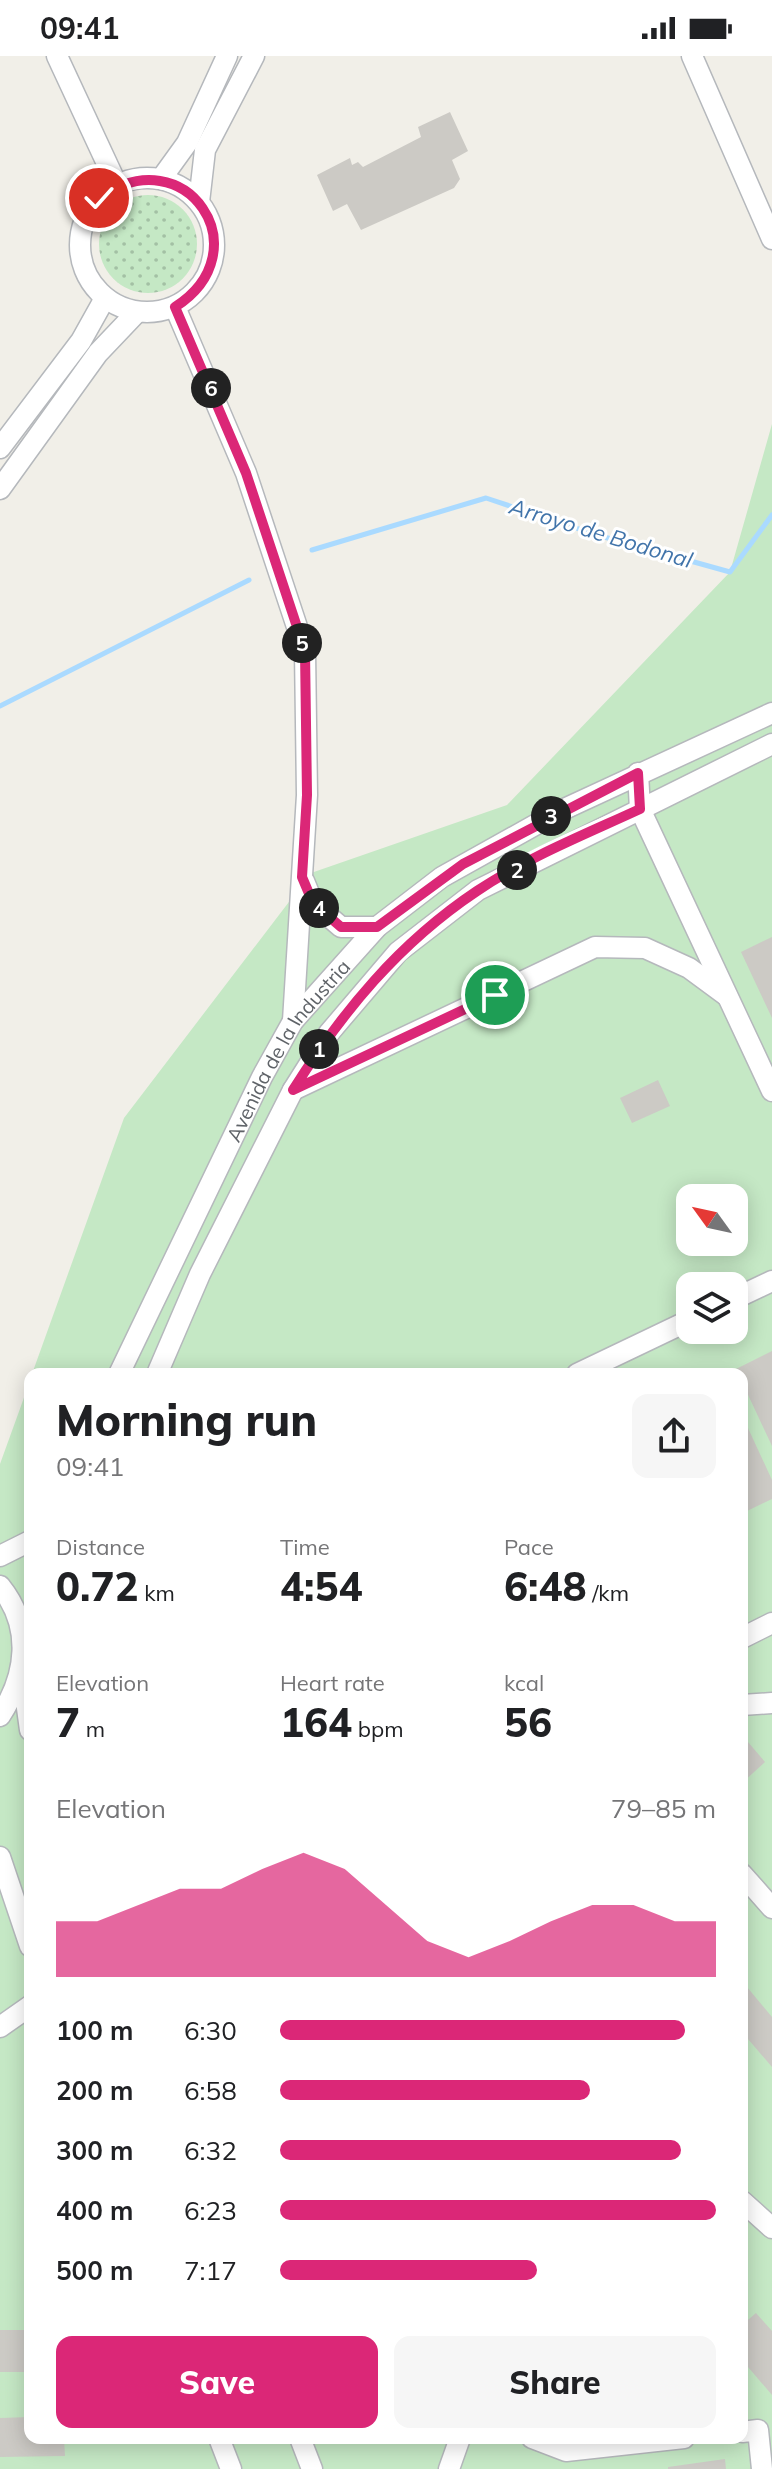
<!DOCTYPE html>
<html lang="en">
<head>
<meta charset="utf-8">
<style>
	body { margin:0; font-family:Mulish,sans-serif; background:#f6f6f6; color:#202124; height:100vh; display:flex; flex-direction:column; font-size:30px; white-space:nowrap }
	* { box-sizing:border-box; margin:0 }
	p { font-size:26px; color:#757577 }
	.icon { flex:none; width:44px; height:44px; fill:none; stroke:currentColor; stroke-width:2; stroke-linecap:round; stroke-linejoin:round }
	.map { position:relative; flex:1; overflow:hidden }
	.details { position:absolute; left:24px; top:1312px; width:724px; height:1076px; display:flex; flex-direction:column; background:#fff; border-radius:16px; box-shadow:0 4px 20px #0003 }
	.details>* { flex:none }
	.needle { width:52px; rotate:303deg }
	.tools { position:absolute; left:676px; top:1128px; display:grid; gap:16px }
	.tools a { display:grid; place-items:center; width:72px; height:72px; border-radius:16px; background:#fff; box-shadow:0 4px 20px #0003; font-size:40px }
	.pin { position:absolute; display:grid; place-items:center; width:68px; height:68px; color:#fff; margin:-34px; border:4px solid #fff; border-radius:50%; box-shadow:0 2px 8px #0007 }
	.km { position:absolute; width:40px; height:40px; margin:-20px; border-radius:50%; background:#222; color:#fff; font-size:22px; line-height:40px; text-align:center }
	.round { display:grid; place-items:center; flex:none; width:84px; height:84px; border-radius:16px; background:#f6f6f6 }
	.summary { display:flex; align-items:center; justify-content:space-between; height:136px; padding:0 32px }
	h1 { font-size:44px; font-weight:800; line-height:60px }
	.metrics { display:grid; grid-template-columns:repeat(3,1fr); gap:12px; height:136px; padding:8px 32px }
	.metrics div { display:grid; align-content:center }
	.metrics b { font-size:40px; font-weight:800 }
	.metrics small { font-size:22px; font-weight:400 }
	.metrics p { font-size:22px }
	.chart { height:224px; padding:16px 32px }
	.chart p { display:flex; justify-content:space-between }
	.chart svg { width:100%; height:144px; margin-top:8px; fill:#db2777; opacity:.7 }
	.action { display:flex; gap:16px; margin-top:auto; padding:16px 32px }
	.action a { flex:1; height:92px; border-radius:16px; background:#db2777; color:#fff; font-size:32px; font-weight:800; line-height:92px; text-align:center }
	.action a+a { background:#f6f6f6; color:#202124 }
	ul { padding:0 32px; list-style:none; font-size:26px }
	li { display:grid; grid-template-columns:128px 96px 1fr; align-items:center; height:60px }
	li i { height:20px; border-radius:10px; background:#db2777 }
	.status { display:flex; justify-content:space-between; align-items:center; height:56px; padding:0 40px; background:#fff; direction:ltr }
	.status svg { height:22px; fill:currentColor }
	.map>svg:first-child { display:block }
	.grass { fill:url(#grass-dots) }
	.park { fill:#c5e8c5; fill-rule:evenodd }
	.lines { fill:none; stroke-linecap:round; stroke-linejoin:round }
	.stream { stroke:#aadaff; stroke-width:5 }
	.building { fill:#cccac5 }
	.minor-casing { stroke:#b5b8bc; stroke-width:23 }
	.minor { stroke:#fff; stroke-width:20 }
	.route-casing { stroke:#fff; stroke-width:16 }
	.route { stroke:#db2777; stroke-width:10 }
	.labels { text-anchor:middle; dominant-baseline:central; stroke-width:6; stroke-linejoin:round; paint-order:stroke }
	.street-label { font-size:20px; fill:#5f6368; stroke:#fff }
	.water-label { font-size:22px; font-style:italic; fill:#4174aa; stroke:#fff }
</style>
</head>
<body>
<div class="status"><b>09:41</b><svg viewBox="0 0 49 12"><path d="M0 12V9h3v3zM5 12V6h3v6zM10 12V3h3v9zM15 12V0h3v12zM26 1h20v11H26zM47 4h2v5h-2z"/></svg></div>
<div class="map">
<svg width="772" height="2413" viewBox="0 0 772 2413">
	<defs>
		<pattern id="grass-dots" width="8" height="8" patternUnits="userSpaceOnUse" patternTransform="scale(2)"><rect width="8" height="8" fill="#c5e8c5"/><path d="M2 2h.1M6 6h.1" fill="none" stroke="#a3c0a4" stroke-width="1.8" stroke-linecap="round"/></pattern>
	</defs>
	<rect width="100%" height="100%" fill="#f1efe8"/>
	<path class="grass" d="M99 188a49 49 0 1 1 98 0a49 49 0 1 1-98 0Z"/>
	<path class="park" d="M772,368V2413H0V1408L30,1325V2382H742V1318H32L124,1062L311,817L507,749L730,516ZM690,1142H734V1186H690ZM690,1230H734V1274H690Z"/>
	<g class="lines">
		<path class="stream" d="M312,494L486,442L597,479L730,516L772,459
			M0,650L249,524"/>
	</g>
	<path class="building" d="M450,56L468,95L452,104L460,123L454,132L361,174L347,148L333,155L317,119L350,102L352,109L358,106L363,111L421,81L418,71Z
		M772,881V962L741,896Z
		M658,1024L670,1050L632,1067L620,1042Z
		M772,1295V1390L742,1326V1318L736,1313Z
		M742,1359L772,1424V1443L747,1455L742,1443Z
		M748,1686L765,1706L742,1727V1688Z
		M742,1925L772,1961V2011L742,1976Z
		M756,2257L772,2275V2339L742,2304V2269Z
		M0,2274H30V2316H0Z
		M30,2361V2382H64L65,2400L0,2401V2362Z
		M725,2403L726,2413H668V2411Z"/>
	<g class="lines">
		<g class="minor-casing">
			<g id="minor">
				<path d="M57,0L117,129"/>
				<path d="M692,0L772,183"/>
				<circle cx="147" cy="189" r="67"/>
				<path d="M161,123L187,87L227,0"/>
				<path d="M199,146L205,94L254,0"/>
				<path d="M175,251L246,417L305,595L307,739L293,965"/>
				<path d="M0,392L81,285L105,242"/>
				<path d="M0,433L98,297L137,256"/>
				<path d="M638,717L640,753L772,1035"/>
				<path d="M304,825L313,847L341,871H377"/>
				<path d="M293,1034L595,891L645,892L689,912L727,940"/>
				<path d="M734,1243L772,1225"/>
				<path id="s1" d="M119,1318L262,1021L293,965L377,871L442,821L560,755L772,657"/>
				<path d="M157,1318L200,1218L293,1034L329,977L398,896L478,834L772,688"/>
				<path d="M577,1318L690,1264"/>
				<path d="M0,1500L30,1485"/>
				<path d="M0,1530C33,1571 27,1619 0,1660"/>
				<path d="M742,1582L772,1567"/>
				<path d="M23,1623L30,1674"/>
				<path d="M742,1649L772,1647"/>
				<path d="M0,1801L30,1890"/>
				<path d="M742,1818L772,1852"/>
				<path d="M0,1971L30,1950"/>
				<path d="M742,2145L772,2172"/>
				<path d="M742,2376L758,2374L762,2413"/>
				<path d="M219,2382L231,2413"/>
				<path d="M300,2382L312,2413"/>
				<path d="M532,2382L566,2395L684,2382"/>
				<path d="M449,2413L460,2382"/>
			</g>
		</g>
		<use href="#minor" class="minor"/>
	</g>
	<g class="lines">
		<g class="route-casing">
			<path id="route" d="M99,142C186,80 263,195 175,251L246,417L305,595L307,739L302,821L313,847L341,871H377L463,808L638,717L640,753C586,778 526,802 477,835C399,887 342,956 293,1034L495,939"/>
		</g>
		<use href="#route" class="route"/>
	</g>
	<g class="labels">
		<g class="street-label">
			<text stroke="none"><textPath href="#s1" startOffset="366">Avenida de la Industria</textPath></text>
		</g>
		<g class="water-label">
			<text transform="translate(601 477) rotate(17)">Arroyo de Bodonal</text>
		</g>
	</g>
</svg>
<div class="tools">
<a><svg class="needle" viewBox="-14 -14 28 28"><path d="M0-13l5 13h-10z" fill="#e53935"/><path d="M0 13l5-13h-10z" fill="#757577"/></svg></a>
<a><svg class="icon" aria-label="layers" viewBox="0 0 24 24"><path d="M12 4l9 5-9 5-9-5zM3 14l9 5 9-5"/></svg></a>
</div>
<div class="pin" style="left:495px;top:939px;background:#1e9e55"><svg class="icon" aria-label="arrive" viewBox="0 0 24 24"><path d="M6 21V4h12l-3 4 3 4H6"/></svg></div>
<div class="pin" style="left:99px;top:142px;background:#d93025"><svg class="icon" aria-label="check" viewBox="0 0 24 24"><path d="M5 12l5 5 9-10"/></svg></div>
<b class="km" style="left:319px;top:993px">1</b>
<b class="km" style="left:517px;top:814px">2</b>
<b class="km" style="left:551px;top:760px">3</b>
<b class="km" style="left:319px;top:852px">4</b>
<b class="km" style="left:302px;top:587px">5</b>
<b class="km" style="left:211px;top:332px">6</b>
<section class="details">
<div class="summary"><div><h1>Morning run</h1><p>09:41</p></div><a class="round"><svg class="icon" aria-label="share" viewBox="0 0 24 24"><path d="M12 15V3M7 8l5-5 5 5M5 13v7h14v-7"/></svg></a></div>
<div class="metrics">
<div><p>Distance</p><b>0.72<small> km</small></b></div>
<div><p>Time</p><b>4:54</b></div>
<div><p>Pace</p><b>6:48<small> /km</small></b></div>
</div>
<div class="metrics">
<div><p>Elevation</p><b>7<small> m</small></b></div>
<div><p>Heart rate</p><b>164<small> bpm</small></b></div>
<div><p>kcal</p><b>56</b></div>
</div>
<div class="chart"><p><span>Elevation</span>79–85 m</p>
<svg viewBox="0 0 160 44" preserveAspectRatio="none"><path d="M0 44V27L10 27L20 22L30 17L40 17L50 11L60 6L70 11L80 22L90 33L100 38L110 33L120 27L130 22L140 22L150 27L160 27V44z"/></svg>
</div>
<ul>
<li><b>100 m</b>6:30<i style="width:93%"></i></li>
<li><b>200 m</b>6:58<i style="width:71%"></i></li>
<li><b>300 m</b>6:32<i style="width:92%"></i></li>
<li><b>400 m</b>6:23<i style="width:100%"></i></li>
<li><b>500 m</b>7:17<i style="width:59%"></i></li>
</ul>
<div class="action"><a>Save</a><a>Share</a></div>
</section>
</div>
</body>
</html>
